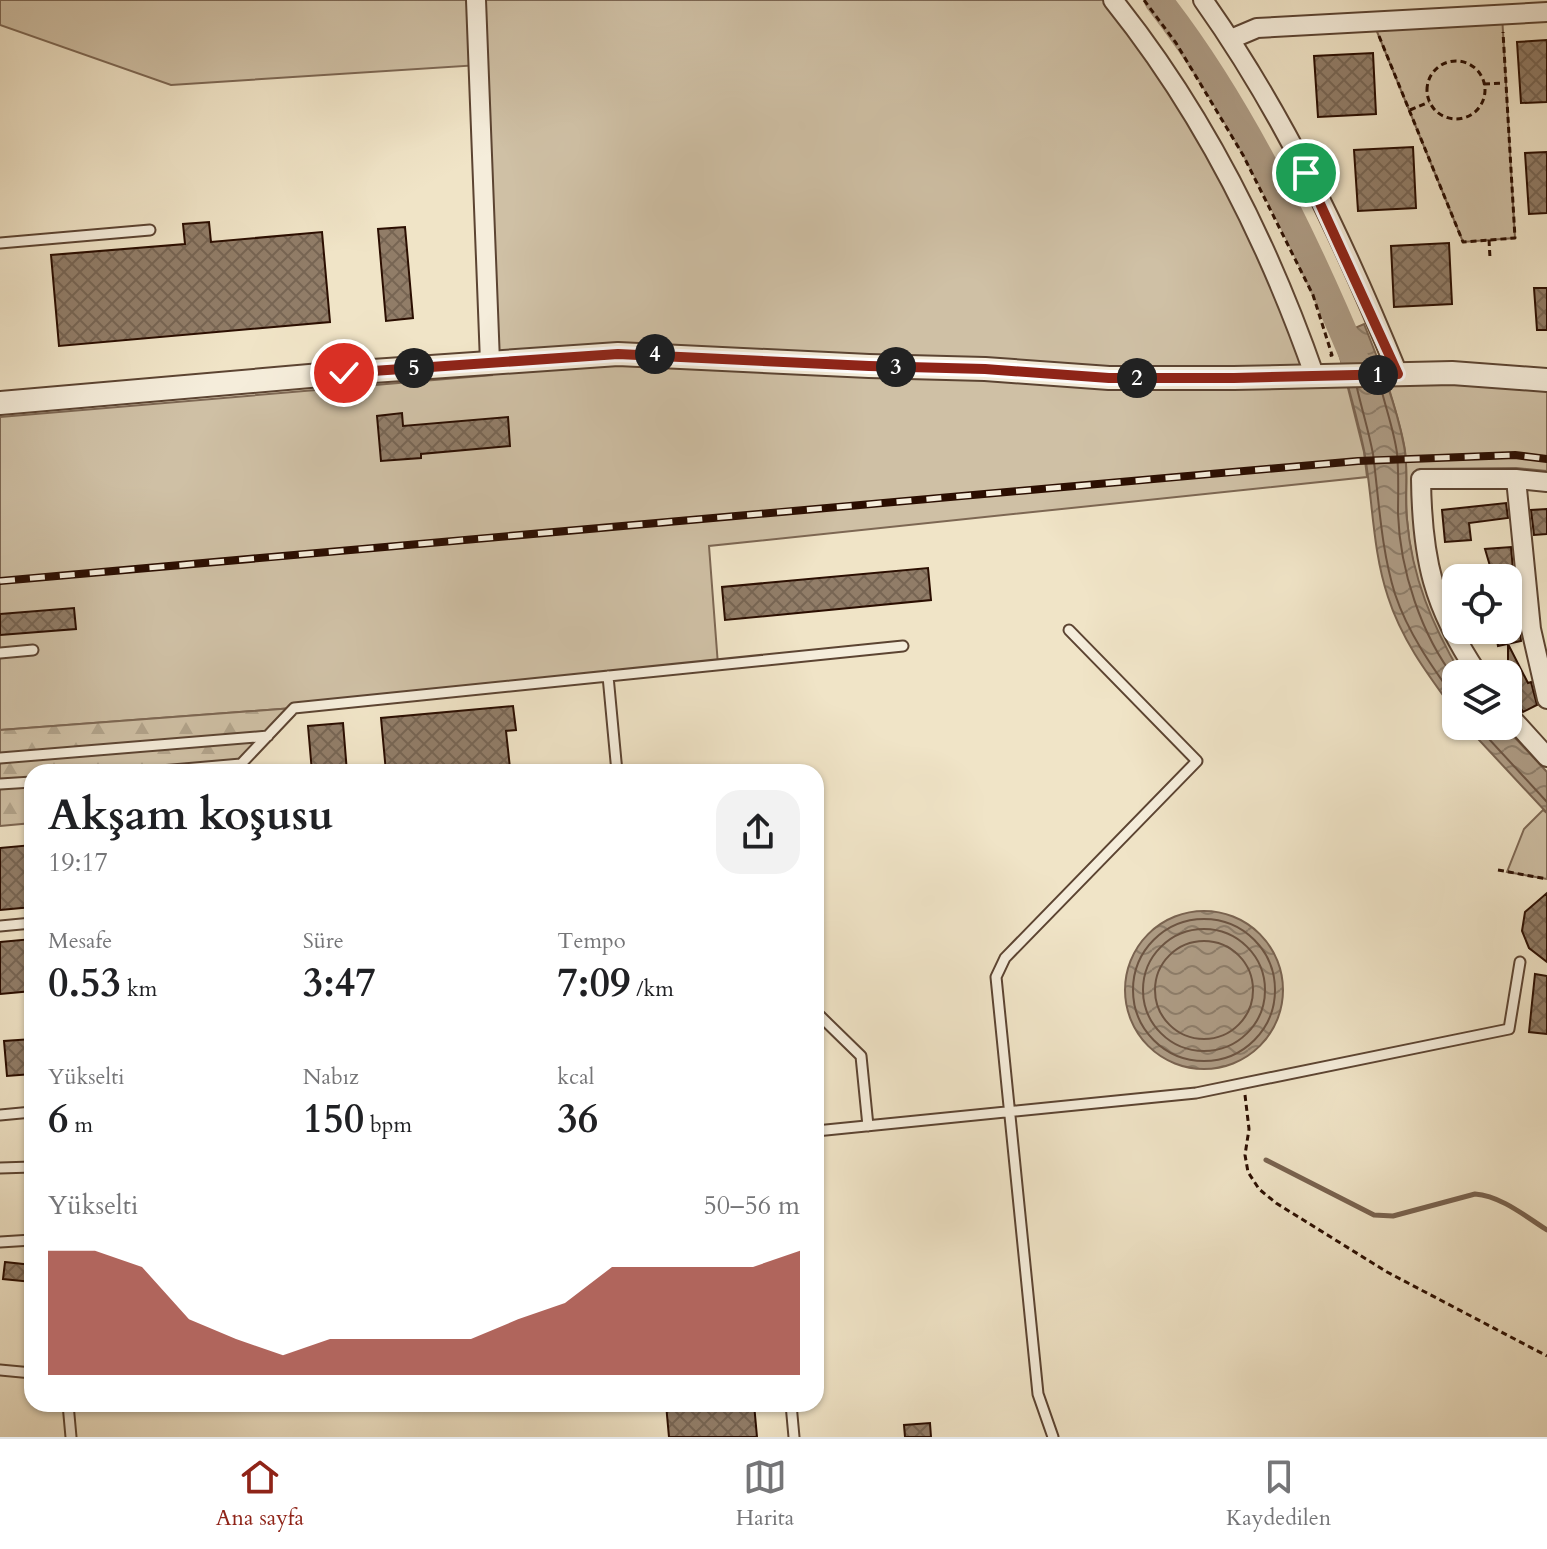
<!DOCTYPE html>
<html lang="tr">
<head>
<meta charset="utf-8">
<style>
	body { margin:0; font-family:Cardo,serif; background:#f2f2f2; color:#202124; height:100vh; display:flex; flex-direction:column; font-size:30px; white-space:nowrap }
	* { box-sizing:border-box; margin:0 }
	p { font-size:26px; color:#757577 }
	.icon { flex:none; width:44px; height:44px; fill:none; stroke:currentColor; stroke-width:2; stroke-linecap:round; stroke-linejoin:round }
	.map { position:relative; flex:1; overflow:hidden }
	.drawer { position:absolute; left:24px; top:764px; width:800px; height:648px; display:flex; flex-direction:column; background:#fff; border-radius:24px; box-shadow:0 2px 6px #0004 }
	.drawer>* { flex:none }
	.tools { position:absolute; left:1442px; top:564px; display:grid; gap:16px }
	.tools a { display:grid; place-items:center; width:80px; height:80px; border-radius:16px; background:#fff; box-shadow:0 2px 6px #0004; font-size:40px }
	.pin { position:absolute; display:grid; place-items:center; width:68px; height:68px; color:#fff; margin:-34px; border:4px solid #fff; border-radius:50%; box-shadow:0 2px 8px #0007 }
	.km { position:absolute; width:40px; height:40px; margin:-20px; border-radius:50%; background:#222; color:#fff; font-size:22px; line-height:40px; text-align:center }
	.round { display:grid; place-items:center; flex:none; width:84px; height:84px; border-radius:24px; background:#f2f2f2 }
	.headline { display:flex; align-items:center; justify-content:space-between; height:136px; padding:0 24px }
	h1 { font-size:44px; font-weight:700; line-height:60px }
	.stats { display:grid; grid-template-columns:repeat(3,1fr); gap:12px; height:136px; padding:8px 24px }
	.stats div { display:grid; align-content:center }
	.stats b { font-size:40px; font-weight:700 }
	.stats small { font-size:22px; font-weight:400 }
	.stats p { font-size:22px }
	.chart { height:224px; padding:16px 24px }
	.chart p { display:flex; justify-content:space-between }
	.chart svg { width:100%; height:144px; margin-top:8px; fill:#8f2418; opacity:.7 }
	.dock { display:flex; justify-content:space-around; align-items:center; height:112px; border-top:2px solid #e0e0e0; background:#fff; font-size:22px; color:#757577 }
	.dock a { display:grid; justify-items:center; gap:4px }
	.dock .on { color:#8f2418 }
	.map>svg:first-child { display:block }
	.green { fill:#cfc0a5; stroke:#7d6753; stroke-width:2 }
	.forest { fill:url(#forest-firs); stroke:#7d6753; stroke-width:2 }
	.water { fill:url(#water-waves); stroke:#796350; stroke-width:2 }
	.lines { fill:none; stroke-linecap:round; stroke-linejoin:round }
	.shore { stroke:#6c5442; stroke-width:2 }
	.stream { stroke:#796350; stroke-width:5 }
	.river { stroke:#ad9b84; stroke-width:28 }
	.building { fill:url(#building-cross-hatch); stroke:#2b0e01; stroke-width:2 }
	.service-casing { stroke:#5c4432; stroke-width:13 }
	.minor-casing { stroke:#5c4432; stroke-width:22 }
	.tertiary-casing { stroke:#5c4432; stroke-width:26 }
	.path { stroke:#2b0e01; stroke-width:3; stroke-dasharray:6 4; stroke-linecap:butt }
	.service { stroke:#f5eddb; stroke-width:9 }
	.minor { stroke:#f5eddb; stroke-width:18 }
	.tertiary { stroke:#f5eddb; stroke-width:22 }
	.rail-casing { stroke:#2b0e01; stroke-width:8 }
	.rail { stroke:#f5eddb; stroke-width:5; stroke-dasharray:15; stroke-linecap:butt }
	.route-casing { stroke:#fff; stroke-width:16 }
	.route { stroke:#8f2418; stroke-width:10 }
</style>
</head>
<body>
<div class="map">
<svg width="1547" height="1437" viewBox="0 0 1547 1437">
	<defs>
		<pattern id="forest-firs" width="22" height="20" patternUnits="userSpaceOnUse" patternTransform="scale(2)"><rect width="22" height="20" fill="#cfc0a5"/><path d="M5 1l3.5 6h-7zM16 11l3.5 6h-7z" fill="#b2a48c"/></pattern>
		<pattern id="water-waves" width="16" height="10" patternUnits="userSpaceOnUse" patternTransform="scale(2)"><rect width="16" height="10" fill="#ad9b84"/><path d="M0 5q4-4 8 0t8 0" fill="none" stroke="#8d7d6a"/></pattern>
		<pattern id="building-cross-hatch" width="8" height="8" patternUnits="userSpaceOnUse" patternTransform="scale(2)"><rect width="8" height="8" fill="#917d68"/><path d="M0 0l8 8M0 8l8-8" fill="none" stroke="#776553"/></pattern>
	</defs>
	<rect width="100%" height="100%" fill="#f0e4c7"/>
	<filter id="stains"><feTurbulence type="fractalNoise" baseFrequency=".0025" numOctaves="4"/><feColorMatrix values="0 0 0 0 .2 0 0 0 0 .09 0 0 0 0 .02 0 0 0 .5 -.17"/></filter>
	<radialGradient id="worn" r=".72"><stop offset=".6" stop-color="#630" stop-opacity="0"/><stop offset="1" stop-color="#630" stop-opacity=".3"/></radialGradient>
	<path class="green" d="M0,0H1113L1207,138L1315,377L1345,376L1364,452L1367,477L709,546L718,665L294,708L0,730V417L492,375L479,65L171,85L0,25Z
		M1502,15L1515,238L1463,242L1373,22Z
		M1547,380V471L1516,468L1420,469L1425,554L1478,674H1461C1430,628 1411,574 1407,519C1405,496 1408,474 1405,451C1402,429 1394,407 1388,385Z
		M1543,810L1547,813V879L1507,872L1524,829Z"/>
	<path class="forest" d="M294,708L234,772H32V823L0,826V730Z"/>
	<path class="water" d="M1364,324C1380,364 1396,404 1404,446C1409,471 1404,495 1407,520C1412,577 1432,625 1461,674H1456V713C1429,676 1402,641 1388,597C1372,549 1373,499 1364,450C1356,412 1345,374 1334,337Z
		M1466,726H1504L1547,772V813Z
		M1125 990a79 79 0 1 1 158 0a79 79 0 1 1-158 0Z"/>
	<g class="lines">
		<path class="shore" d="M1357,388C1362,410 1369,432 1373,454C1379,500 1381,549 1395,594C1408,633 1432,667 1456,700
			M1381,388C1386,409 1394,431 1397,453C1399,473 1398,494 1398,514C1400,570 1421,635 1456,680
			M1477,726L1547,802
			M1133 990a71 71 0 1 1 142 0a71 71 0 1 1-142 0Z
			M1143 990a61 61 0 1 1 122 0a61 61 0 1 1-122 0Z
			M1155 990a49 49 0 1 1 98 0a49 49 0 1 1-98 0Z"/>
		<path class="stream" d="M1266,1160L1374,1215L1393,1216L1475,1194C1501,1196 1525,1216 1547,1230"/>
		<path class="river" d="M1158,0C1239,103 1308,246 1358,367"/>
	</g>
	<path class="building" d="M1547,40V102L1521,103L1517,42Z
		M1373,53L1376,114L1318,117L1314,56Z
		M1413,147L1416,208L1358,211L1354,150Z
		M1547,152V213L1529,214L1525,153Z
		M209,222L211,242L322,232L330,322L59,346L51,255L185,244L183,224Z
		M405,227L413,318L386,321L378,229Z
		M1449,243L1452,304L1394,307L1391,246Z
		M1534,288H1547V330H1537Z
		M402,413L403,426L508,417L510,446L421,454V458L381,461L377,416Z
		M1506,503L1508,518L1469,523L1471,540L1445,542L1442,510Z
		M1547,509V534L1534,535L1531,510Z
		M1511,547L1513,570L1492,573L1485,549Z
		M928,568L931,600L725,620L722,587Z
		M1508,591H1515L1521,641L1498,646L1495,630H1508Z
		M74,608L76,629L0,635V614Z
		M1508,644L1528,683L1531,682L1537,705L1523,712L1508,685V674H1490L1508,664Z
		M513,706L516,730L506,731L510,768L464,772H386L381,718Z
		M343,723L347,772H312L308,726Z
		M32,845V907L0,910V848Z
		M1547,893V962L1529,948L1522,931L1525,912Z
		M32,939V991L0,994V942Z
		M1535,974L1547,976V1034L1529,1032Z
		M32,1039V1074L7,1076L4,1041Z
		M5,1262L32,1265V1282L3,1279Z
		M666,1404H754L757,1437H669Z
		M930,1423L931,1437H905L904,1425Z"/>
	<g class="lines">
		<g class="service-casing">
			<path id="service" d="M0,243L150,230
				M0,653L33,650
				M608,676L617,772
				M0,758L268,736
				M149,772L241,764L294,708L903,646
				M0,784L32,782
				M0,926L32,923
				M816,1012L861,1056L868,1126
				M0,1115L32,1112
				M816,1131L1196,1093L1509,1029L1520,962
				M0,1168L32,1167
				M0,1242L32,1240
				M0,1370L32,1373
				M68,1404L71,1437
				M791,1404L794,1437
				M1053,1437L1038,1394L996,977L1005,958L1197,761L1069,630"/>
		</g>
		<g class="minor-casing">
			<path id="minor" d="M476,0L490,362
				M1113,0C1203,112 1268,242 1315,377
				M1203,0C1284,114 1345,244 1398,374
				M1231,39L1257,28L1547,12
				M1516,479L1531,629L1547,699
				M1478,674C1433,607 1422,559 1421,479H1516L1547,482
				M1508,714L1547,757"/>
		</g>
		<g class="tertiary-casing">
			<path id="tertiary" d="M0,403L344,373L618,354L869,366L985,369L1109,378H1234L1452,373L1547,380"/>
		</g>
		<path class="path" d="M1144,0L1176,43L1243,155L1313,295L1332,355L1328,356
			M1379,36L1463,242L1515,238L1503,32
			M1427 90a29 29 0 1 1 58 0a29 29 0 1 1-58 0Z
			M1484,84L1504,83
			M1410,110L1429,102
			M1489,240L1490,258
			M1498,870L1547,879
			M1245,1095L1249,1129L1245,1155L1248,1172L1259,1189L1276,1203L1387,1272L1547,1356"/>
		<use href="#service" class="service"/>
		<use href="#minor" class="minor"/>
		<use href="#tertiary" class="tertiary"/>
		<g class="rail-casing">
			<path id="rail" d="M0,581L1358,461L1515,455L1547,459"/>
		</g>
		<use href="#rail" class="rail"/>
	</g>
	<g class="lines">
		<g class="route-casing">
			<path id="route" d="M344,373L618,354L869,366L985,369L1109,378H1234L1398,374L1306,173"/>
		</g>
		<use href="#route" class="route"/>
	</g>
	<rect width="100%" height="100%" filter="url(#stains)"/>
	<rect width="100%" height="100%" fill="url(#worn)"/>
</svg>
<div class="tools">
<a><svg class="icon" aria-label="locate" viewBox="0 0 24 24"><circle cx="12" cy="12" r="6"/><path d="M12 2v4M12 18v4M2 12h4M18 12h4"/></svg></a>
<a><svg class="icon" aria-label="layers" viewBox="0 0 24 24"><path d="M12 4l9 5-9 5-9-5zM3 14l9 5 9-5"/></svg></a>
</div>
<div class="pin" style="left:1306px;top:173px;background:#1e9e55"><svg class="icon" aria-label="arrive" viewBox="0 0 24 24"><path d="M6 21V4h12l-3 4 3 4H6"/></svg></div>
<div class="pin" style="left:344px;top:373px;background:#d93025"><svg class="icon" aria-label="check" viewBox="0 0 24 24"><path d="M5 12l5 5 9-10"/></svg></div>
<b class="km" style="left:1378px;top:375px">1</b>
<b class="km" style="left:1137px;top:378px">2</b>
<b class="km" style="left:896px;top:367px">3</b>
<b class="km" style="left:655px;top:354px">4</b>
<b class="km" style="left:414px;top:368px">5</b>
<section class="drawer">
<div class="headline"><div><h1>Akşam koşusu</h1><p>19:17</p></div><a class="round"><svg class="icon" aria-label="share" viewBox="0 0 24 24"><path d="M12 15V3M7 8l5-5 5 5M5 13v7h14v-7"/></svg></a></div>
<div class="stats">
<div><p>Mesafe</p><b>0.53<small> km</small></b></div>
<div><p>Süre</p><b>3:47</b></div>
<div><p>Tempo</p><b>7:09<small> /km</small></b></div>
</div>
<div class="stats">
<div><p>Yükselti</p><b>6<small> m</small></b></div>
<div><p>Nabız</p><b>150<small> bpm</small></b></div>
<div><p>kcal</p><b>36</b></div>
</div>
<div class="chart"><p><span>Yükselti</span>50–56 m</p>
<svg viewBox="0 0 160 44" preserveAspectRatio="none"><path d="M0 44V6L10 6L20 11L30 27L40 33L50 38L60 33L70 33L80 33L90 33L100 27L110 22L120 11L130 11L140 11L150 11L160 6V44z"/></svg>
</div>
</section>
</div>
<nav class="dock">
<a class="on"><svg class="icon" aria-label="home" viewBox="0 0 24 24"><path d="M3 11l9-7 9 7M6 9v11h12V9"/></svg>Ana sayfa</a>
<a><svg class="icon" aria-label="map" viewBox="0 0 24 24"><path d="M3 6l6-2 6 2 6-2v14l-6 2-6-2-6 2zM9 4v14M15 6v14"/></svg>Harita</a>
<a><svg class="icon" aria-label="saved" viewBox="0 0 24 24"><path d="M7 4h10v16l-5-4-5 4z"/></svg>Kaydedilen</a>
</nav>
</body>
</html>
